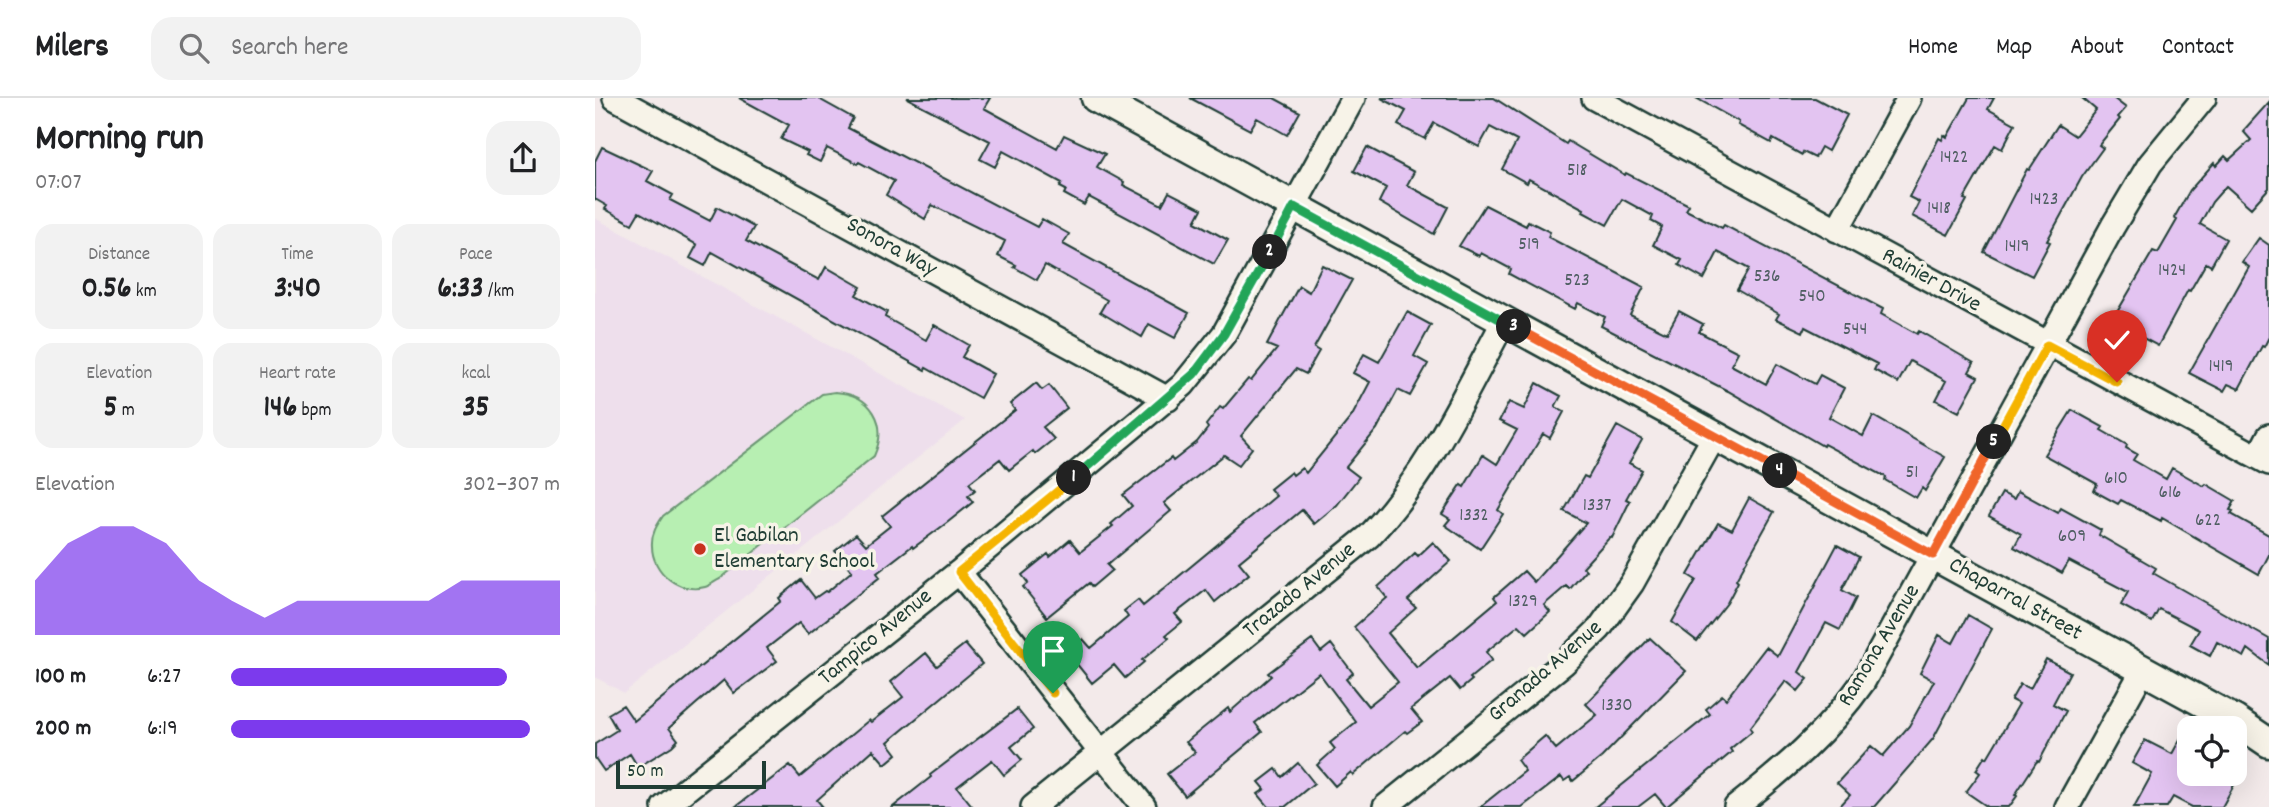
<!DOCTYPE html>
<html lang="en">
<head>
<meta charset="utf-8">
<style>
	body { margin:0; font-family:Dekko,sans-serif; background:#f2f2f2; color:#202124; height:100vh; display:flex; flex-direction:column; font-size:26px; white-space:nowrap }
	* { box-sizing:border-box; margin:0 }
	p { font-size:23px; color:#757577 }
	.icon { flex:none; width:38px; height:38px; fill:none; stroke:currentColor; stroke-width:2; stroke-linecap:round; stroke-linejoin:round }
	.map { position:relative; flex:1; overflow:hidden }
	.side { display:flex; flex-direction:column; background:#fff; width:595px }
	.side>* { flex:none }
	.fabs { position:absolute; left:1582px; top:618px; display:grid; gap:14px }
	.fabs a { display:grid; place-items:center; width:70px; height:70px; border-radius:14px; background:#fff; box-shadow:0 7px 28px #0002; font-size:35px }
	.scale { position:absolute; left:21px; bottom:18px; width:150px; box-sizing:border-box; padding-left:7px; border:4px solid #1f3d34; border-top:0; font-size:19px; line-height:24px; white-space:nowrap; color:#1f3d34; -webkit-text-stroke:5px #f7f3e8; paint-order:stroke }
	.pin { position:absolute; display:grid; place-items:center; width:60px; height:60px; color:#fff; margin:-72px -30px; border-radius:50% 50% 50% 0; rotate:-45deg; box-shadow:0 0 7px #0007 }
	.pin .icon { rotate:45deg }
	.km { position:absolute; width:35px; height:35px; margin:-18px; border-radius:50%; background:#222; color:#fff; font-size:19px; line-height:35px; text-align:center }
	.round { display:grid; place-items:center; flex:none; width:74px; height:74px; border-radius:21px; background:#f2f2f2 }
	.summary { display:flex; align-items:center; justify-content:space-between; height:119px; padding:0 35px }
	h1 { font-size:38px; font-weight:800; line-height:52px }
	.figures { display:grid; grid-template-columns:repeat(3,1fr); gap:10px; height:119px; padding:7px 35px }
	.figures div { display:grid; align-content:center; border-radius:18px; background:#f2f2f2; text-align:center }
	.figures b { font-size:30px; font-weight:800 }
	.figures small { font-size:19px; font-weight:400 }
	.figures p { font-size:19px }
	.chart { height:196px; padding:14px 35px }
	.chart p { display:flex; justify-content:space-between }
	.chart svg { width:100%; height:126px; margin-top:7px; fill:#7c3aed; opacity:.7 }
	ul { padding:0 35px; list-style:none; font-size:23px }
	li { display:grid; grid-template-columns:112px 84px 1fr; align-items:center; height:52px }
	li i { height:18px; border-radius:9px; background:#7c3aed }
	header { display:flex; align-items:center; gap:42px; box-sizing:border-box; height:98px; padding:0 35px; background:#fff; border-bottom:2px solid #e0e0e0 }
	header strong { font-size:33px }
	nav { display:flex; gap:38px; margin-inline-start:auto; font-size:24px }
	.search { width:490px; height:63px; background:#f2f2f2; display:flex; align-items:center; gap:18px; box-sizing:border-box; padding:0 24px; border-radius:21px; color:#757577; font-size:26px }
	main { display:flex; flex:1; min-height:0 }
	.map>svg:first-child { display:block }
	.built { fill:#eedfec }
	.green { fill:#b7efb2; stroke:#6b9673; stroke-width:2 }
	.building { fill:#e3c4f1; stroke:#1f3d34; stroke-width:2 }
	.lines { fill:none; stroke-linecap:round; stroke-linejoin:round }
	.minor-casing { stroke:#1f3d34; stroke-width:28 }
	.tertiary-casing { stroke:#1f3d34; stroke-width:33 }
	.minor { stroke:#f7f3e8; stroke-width:23 }
	.tertiary { stroke:#f7f3e8; stroke-width:28 }
	.split-1-casing { stroke:#fff; stroke-width:14 }
	.split-2-casing { stroke:#fff; stroke-width:14 }
	.split-3-casing { stroke:#fff; stroke-width:14 }
	.split-4-casing { stroke:#fff; stroke-width:14 }
	.split-5-casing { stroke:#fff; stroke-width:14 }
	.split-6-casing { stroke:#fff; stroke-width:14 }
	.split-1 { stroke:#f5b400; stroke-width:9 }
	.split-2 { stroke:#22a559; stroke-width:9 }
	.split-3 { stroke:#22a559; stroke-width:9 }
	.split-4 { stroke:#f0652b; stroke-width:9 }
	.split-5 { stroke:#f0652b; stroke-width:9 }
	.split-6 { stroke:#f5b400; stroke-width:9 }
	.poi-dot { fill:#c8321e; stroke:#f7f3e8; stroke-width:2.5 }
	.labels { text-anchor:middle; dominant-baseline:central; stroke-width:7; stroke-linejoin:round; paint-order:stroke }
	.number-label { font-size:19px; fill:#505f63 }
	.street-label { font-size:23px; fill:#1f3d34; stroke:#f7f3e8 }
	.poi-label { font-size:23px; fill:#1f3d34; stroke:#f7f3e8; text-anchor:start }
</style>
</head>
<body>
<header>
<strong>Milers</strong>
<div class="search"><svg class="icon" aria-label="search" viewBox="0 0 24 24"><circle cx="10" cy="10" r="6"/><path d="M15 15l6 6"/></svg>Search here</div>
<nav><a>Home</a><a>Map</a><a>About</a><a>Contact</a></nav>
</header>
<main>
<section class="side">
<div class="summary"><div><h1>Morning run</h1><p>07:07</p></div><a class="round"><svg class="icon" aria-label="share" viewBox="0 0 24 24"><path d="M12 15V3M7 8l5-5 5 5M5 13v7h14v-7"/></svg></a></div>
<div class="figures">
<div><p>Distance</p><b>0.56<small> km</small></b></div>
<div><p>Time</p><b>3:40</b></div>
<div><p>Pace</p><b>6:33<small> /km</small></b></div>
</div>
<div class="figures">
<div><p>Elevation</p><b>5<small> m</small></b></div>
<div><p>Heart rate</p><b>146<small> bpm</small></b></div>
<div><p>kcal</p><b>35</b></div>
</div>
<div class="chart"><p><span>Elevation</span>302–307 m</p>
<svg viewBox="0 0 160 44" preserveAspectRatio="none"><path d="M0 44V25L10 12L20 6L30 6L40 12L50 25L60 32L70 38L80 32L90 32L100 32L110 32L120 32L130 25L140 25L150 25L160 25V44z"/></svg>
</div>
<ul>
<li><b>100 m</b>6:27<i style="width:84%"></i></li>
<li><b>200 m</b>6:19<i style="width:91%"></i></li>
</ul>
</section>
<div class="map">
<svg width="1674" height="709" viewBox="0 0 1674 709">
	<rect width="100%" height="100%" fill="#f3eaea"/>
	<filter id="ink" filterUnits="userSpaceOnUse"><feTurbulence type="fractalNoise" baseFrequency=".0143" numOctaves="2"/><feDisplacementMap in="SourceGraphic" scale="14" xChannelSelector="R" yChannelSelector="G"/><feConvolveMatrix kernelMatrix="1 2 1 2 8 2 1 2 1" color-interpolation-filters="sRGB"/></filter>
	<g filter="url(#ink)">
		<path class="built" d="M0,120L370,322L29,595L0,579Z"/>
		<path class="green" d="M240,294C276,296 294,325 279,358L125,481C120,483 115,488 110,489C84,496 57,474 57,448C56,436 62,427 68,418L227,296Z"/>
		<path class="building" d="M144,0H222L258,20L253,30L442,129L447,121L474,136L468,146L594,215L580,240L554,226L547,239L505,214L512,202L450,167L442,182L419,169L421,167L403,158L410,143L337,107L330,121L291,97L299,83L264,64L263,66L232,50L225,64L211,57L213,54L186,41L194,27Z
			M312,0H395L389,10L462,50L469,37L510,56L502,69L529,84L528,87L567,107L574,94L607,111L600,124L633,142L619,166L494,99L489,107L469,96L471,92L465,89L467,85L408,53L400,69L385,61L395,43Z
			M595,0H679L705,14L692,37L662,20L655,32Z
			M786,0H899L971,46L973,43L1030,77L1031,75L1094,107L1091,112L1127,130L1129,127L1288,211L1286,216L1322,236L1324,233L1379,265L1374,274L1383,279L1364,314L1341,302L1351,283L1315,263L1303,285L1279,272L1282,266L1210,229L1208,234L1181,221L1184,216L1142,192L1154,171L1123,154L1109,181L1084,167L1087,162L1058,147L1067,129L1056,123L1058,118L1027,101L1012,127L988,114L989,111L934,81L932,85L907,71L922,43L895,29L884,49L839,25L830,41L803,27L811,13Z
			M1101,0H1220L1252,17L1233,53L1226,49L1220,60L1208,54L1207,57L1178,41L1176,45L1143,27L1144,24Z
			M1374,0H1399L1393,11L1420,26L1407,51L1400,47L1369,101L1372,102L1353,137L1317,118L1324,104L1314,99L1344,40L1347,42L1349,37L1352,39Z
			M1487,0H1518L1531,10L1523,19L1525,21L1504,47L1508,50L1487,79L1452,143L1455,144L1437,178L1389,154L1432,71L1434,72L1463,27L1480,38L1501,12Z
			M1674,4V90L1656,110L1631,88L1617,104L1605,126L1631,141L1616,168L1611,165L1595,193L1593,192L1563,248L1527,229L1528,227L1518,221L1558,153L1563,155L1582,122L1579,120L1595,92L1619,65L1621,68L1630,58L1634,62L1656,42L1648,33Z
			M7,49L58,73L52,83L78,97L75,102L115,123L122,109L159,129L151,143L192,165L224,182L231,169L266,189L261,197L292,214L290,219L331,242L339,227L374,247L367,259L398,276L385,300L331,270L330,272L117,154L110,168L95,160L102,147L44,114L37,126L10,111L12,108L0,101V63Z
			M772,49L819,74L812,87L853,109L839,136L784,104L791,90L759,73Z
			M890,107L931,128L933,123L955,134L953,139L1049,189L1035,217L1072,235L1084,213L1108,226L1104,234L1143,254L1136,267L1171,286L1182,266L1220,286L1225,277L1249,290L1234,319L1268,338L1278,318L1350,359L1330,393L1327,390L1321,400L1290,382L1291,379L1229,346L1228,348L1133,293L1006,228L1010,219L983,205L980,211L914,176L916,171L886,155L884,158L864,148Z
			M1664,140L1674,147V239L1669,249L1667,248L1644,291L1633,286L1629,293L1594,275L1654,169L1647,164Z
			M727,167L757,182L719,250L724,253L711,276L701,271L646,338L657,350L644,367L629,357L569,405L576,413L512,467L517,472L497,489L494,485L452,519L428,489L433,485L427,477L453,456L455,459L475,442L485,454L518,428L516,426L537,408L528,397L576,360L578,363L602,344L613,330L611,327L625,309L628,311L653,281L656,283L682,251L672,247L687,219L704,188L714,194Z
			M812,214L836,227L819,258L833,266L815,298L803,292L782,331L751,369L764,379L742,407L719,426L707,412L644,464L654,476L620,504L611,492L580,516L587,524L571,537L574,540L547,562L549,564L530,580L519,567L497,585L472,554L488,541L496,550L533,519L529,513L543,502L548,508L681,398L675,391L696,374L698,377L707,370L711,375L757,318L775,284L758,275L769,256L784,264Z
			M441,285L447,292L454,287L472,310L448,329L459,341L440,356L438,353L414,372L405,361L374,385L380,392L373,398L378,404L353,424L318,450L317,448L282,475L285,479L213,536L204,525L172,550L182,563L139,595L129,582L100,607L74,630L83,642L77,648L43,669L35,656L9,673L0,660V646L22,632L13,616L28,607L39,623L186,503L184,500L206,482L220,500L230,493L232,494L257,473L240,453L261,436L271,447L295,428L287,418L420,312L415,306Z
			M942,285L966,298L960,309L969,314L955,340L948,336L903,412L908,416L885,451L850,427L855,421L847,416L866,387L869,389L888,357L902,366L922,332L904,323L914,304L929,311Z
			M1477,312L1508,329L1506,332L1532,347L1531,350L1542,356L1538,362L1571,381L1577,370L1609,388L1611,386L1640,403L1635,412L1638,413L1636,416L1674,437V457L1664,476L1567,420L1566,423L1526,402L1523,406L1499,393L1502,386L1449,357Z
			M1022,328L1047,342L1034,365L1047,372L1031,401L1035,403L1017,440L1015,439L988,469L991,472L975,491L971,488L949,507L955,514L932,535L924,527L891,554L897,562L875,580L877,582L865,592L855,580L816,611L827,624L812,635L810,633L758,677L756,674L740,688L722,667L740,651L735,645L761,624L724,575L660,625L667,634L590,698L572,676L600,654L591,644L633,610L635,614L676,578L673,575L717,542L726,554L736,546L758,575L751,581L773,608L803,584L759,529L792,500L783,489L820,455L823,458L838,444L856,463L813,502L821,510L793,535L822,570L902,503L899,499L929,473L939,484L991,425L969,413L989,378L993,380Z
			M1423,393L1463,415L1466,410L1506,432L1504,437L1561,470L1558,475L1674,541V567L1653,551L1649,559L1622,544L1615,558L1595,547L1604,532L1564,511L1557,524L1526,507L1533,494L1474,463L1467,475L1419,449L1426,436L1394,418L1407,395L1419,401Z
			M1154,400L1179,414L1141,482L1143,484L1132,505L1102,543L1077,524L1101,482L1093,477L1123,425L1137,432Z
			M1242,447L1264,459L1247,492L1261,500L1245,532L1231,525L1204,574L1213,581L1203,593L1191,583L1155,630L1157,633L1135,651L1137,654L1071,709L1060,696L1043,709H1000L1115,616L1111,611L1127,597L1131,601L1171,549L1183,558Z
			M1373,517L1397,531L1338,641L1279,709H1244L1255,697L1242,685L1276,648L1288,658L1314,628L1339,583L1325,575L1344,537L1358,545Z
			M1055,540L1091,573L1007,659L978,683L975,679L969,683L966,679L927,709H885L930,673L922,662L950,638L961,651L1002,617L991,606Z
			M370,546L387,566L293,644L302,656L290,666L278,652L222,702L228,709H140L195,667L205,679L274,622L276,624L308,599L296,584L331,555L342,568Z
			M1451,561L1475,574L1458,606L1471,613L1444,664L1442,663L1420,697L1422,698L1414,709H1393L1371,694L1385,675L1381,672L1390,658L1392,660L1424,606L1416,602L1425,586L1435,591Z
			M422,611L438,631L416,649L427,662L409,677L397,662L362,689L378,709H298L336,679L335,677Z
			M1594,625V676H1645L1627,709H1597L1578,699L1572,709H1539L1557,676L1537,665L1550,642L1577,656Z
			M703,665L719,685L690,709H674L663,696L670,691L664,684L681,671L687,679Z"/>
		<g class="lines">
			<g class="minor-casing">
				<path id="minor" d="M20,0L573,301
					M999,0L1674,365
					M1242,132L1314,0
					M1663,359L1674,338
					M364,474L549,709
					M69,709L364,474L588,287L629,236L758,0
					M438,709L774,438C833,376 869,298 909,223
					M790,709L969,565L1004,531L1037,485L1120,337
					M1141,709C1189,671 1233,634 1268,584L1518,128L1555,66L1609,0
					M1472,709L1548,572"/>
			</g>
			<g class="tertiary-casing">
				<path id="tertiary" d="M501,0L1640,622L1674,645"/>
			</g>
			<use href="#minor" class="minor"/>
			<use href="#tertiary" class="tertiary"/>
		</g>
	</g>
	<g class="lines" filter="url(#ink)">
		<g class="split-1-casing">
			<path id="split-1" d="M458,595L364,474L479,380"/>
		</g>
		<g class="split-2-casing">
			<path id="split-2" d="M479,380L599,276L629,236L675,154"/>
		</g>
		<g class="split-3-casing">
			<path id="split-3" d="M675,154L699,109L919,229"/>
		</g>
		<g class="split-4-casing">
			<path id="split-4" d="M919,229L1185,373"/>
		</g>
		<g class="split-5-casing">
			<path id="split-5" d="M1185,373L1338,457L1399,344"/>
		</g>
		<g class="split-6-casing">
			<path id="split-6" d="M1399,344L1452,247L1522,284"/>
		</g>
		<use href="#split-1" class="split-1"/>
		<use href="#split-2" class="split-2"/>
		<use href="#split-3" class="split-3"/>
		<use href="#split-4" class="split-4"/>
		<use href="#split-5" class="split-5"/>
		<use href="#split-6" class="split-6"/>
	</g>
	<circle class="poi-dot" cx="105" cy="451" r="7"/>
	<g class="labels">
		<g class="number-label">
			<text x="1359" y="60">1422</text>
			<text x="982" y="73">518</text>
			<text x="1449" y="102">1423</text>
			<text x="1344" y="111">1418</text>
			<text x="934" y="147">519</text>
			<text x="1422" y="149">1419</text>
			<text x="1577" y="173">1424</text>
			<text x="1172" y="179">536</text>
			<text x="982" y="183">523</text>
			<text x="1217" y="199">540</text>
			<text x="1260" y="232">544</text>
			<text x="1626" y="269">1419</text>
			<text x="1317" y="375">51</text>
			<text x="1521" y="381">610</text>
			<text x="1575" y="395">616</text>
			<text x="1002" y="408">1337</text>
			<text x="879" y="418">1332</text>
			<text x="1613" y="423">622</text>
			<text x="1477" y="439">609</text>
			<text x="928" y="504">1329</text>
			<text x="1022" y="608">1330</text>
		</g>
		<g class="street-label">
			<text transform="translate(296 150) rotate(29)">Sonora Way</text>
			<text transform="translate(1336 183) rotate(29)">Rainier Drive</text>
			<text transform="translate(705 493) rotate(-39)">Trazado Avenue</text>
			<text transform="translate(1420 502) rotate(29)">Chaparral Street</text>
			<text transform="translate(281 540) rotate(-39)">Tampico Avenue</text>
			<text transform="translate(1285 548) rotate(-59)">Ramona Avenue</text>
			<text transform="translate(951 574) rotate(-41)">Granada Avenue</text>
		</g>
		<g class="poi-label">
			<text x="119" y="438">El Gabilan<tspan x="119" dy="26">Elementary School</tspan></text>
		</g>
	</g>
</svg>
<div class="fabs">
<a><svg class="icon" aria-label="locate" viewBox="0 0 24 24"><circle cx="12" cy="12" r="6"/><path d="M12 2v4M12 18v4M2 12h4M18 12h4"/></svg></a>
</div>
<div class="scale">50 m</div>
<div class="pin" style="left:458px;top:595px;background:#1e9e55"><svg class="icon" aria-label="arrive" viewBox="0 0 24 24"><path d="M6 21V4h12l-3 4 3 4H6"/></svg></div>
<div class="pin" style="left:1522px;top:284px;background:#d93025"><svg class="icon" aria-label="check" viewBox="0 0 24 24"><path d="M5 12l5 5 9-10"/></svg></div>
<b class="km" style="left:479px;top:380px">1</b>
<b class="km" style="left:675px;top:154px">2</b>
<b class="km" style="left:919px;top:229px">3</b>
<b class="km" style="left:1185px;top:373px">4</b>
<b class="km" style="left:1399px;top:344px">5</b>
</div>
</main>
</body>
</html>
